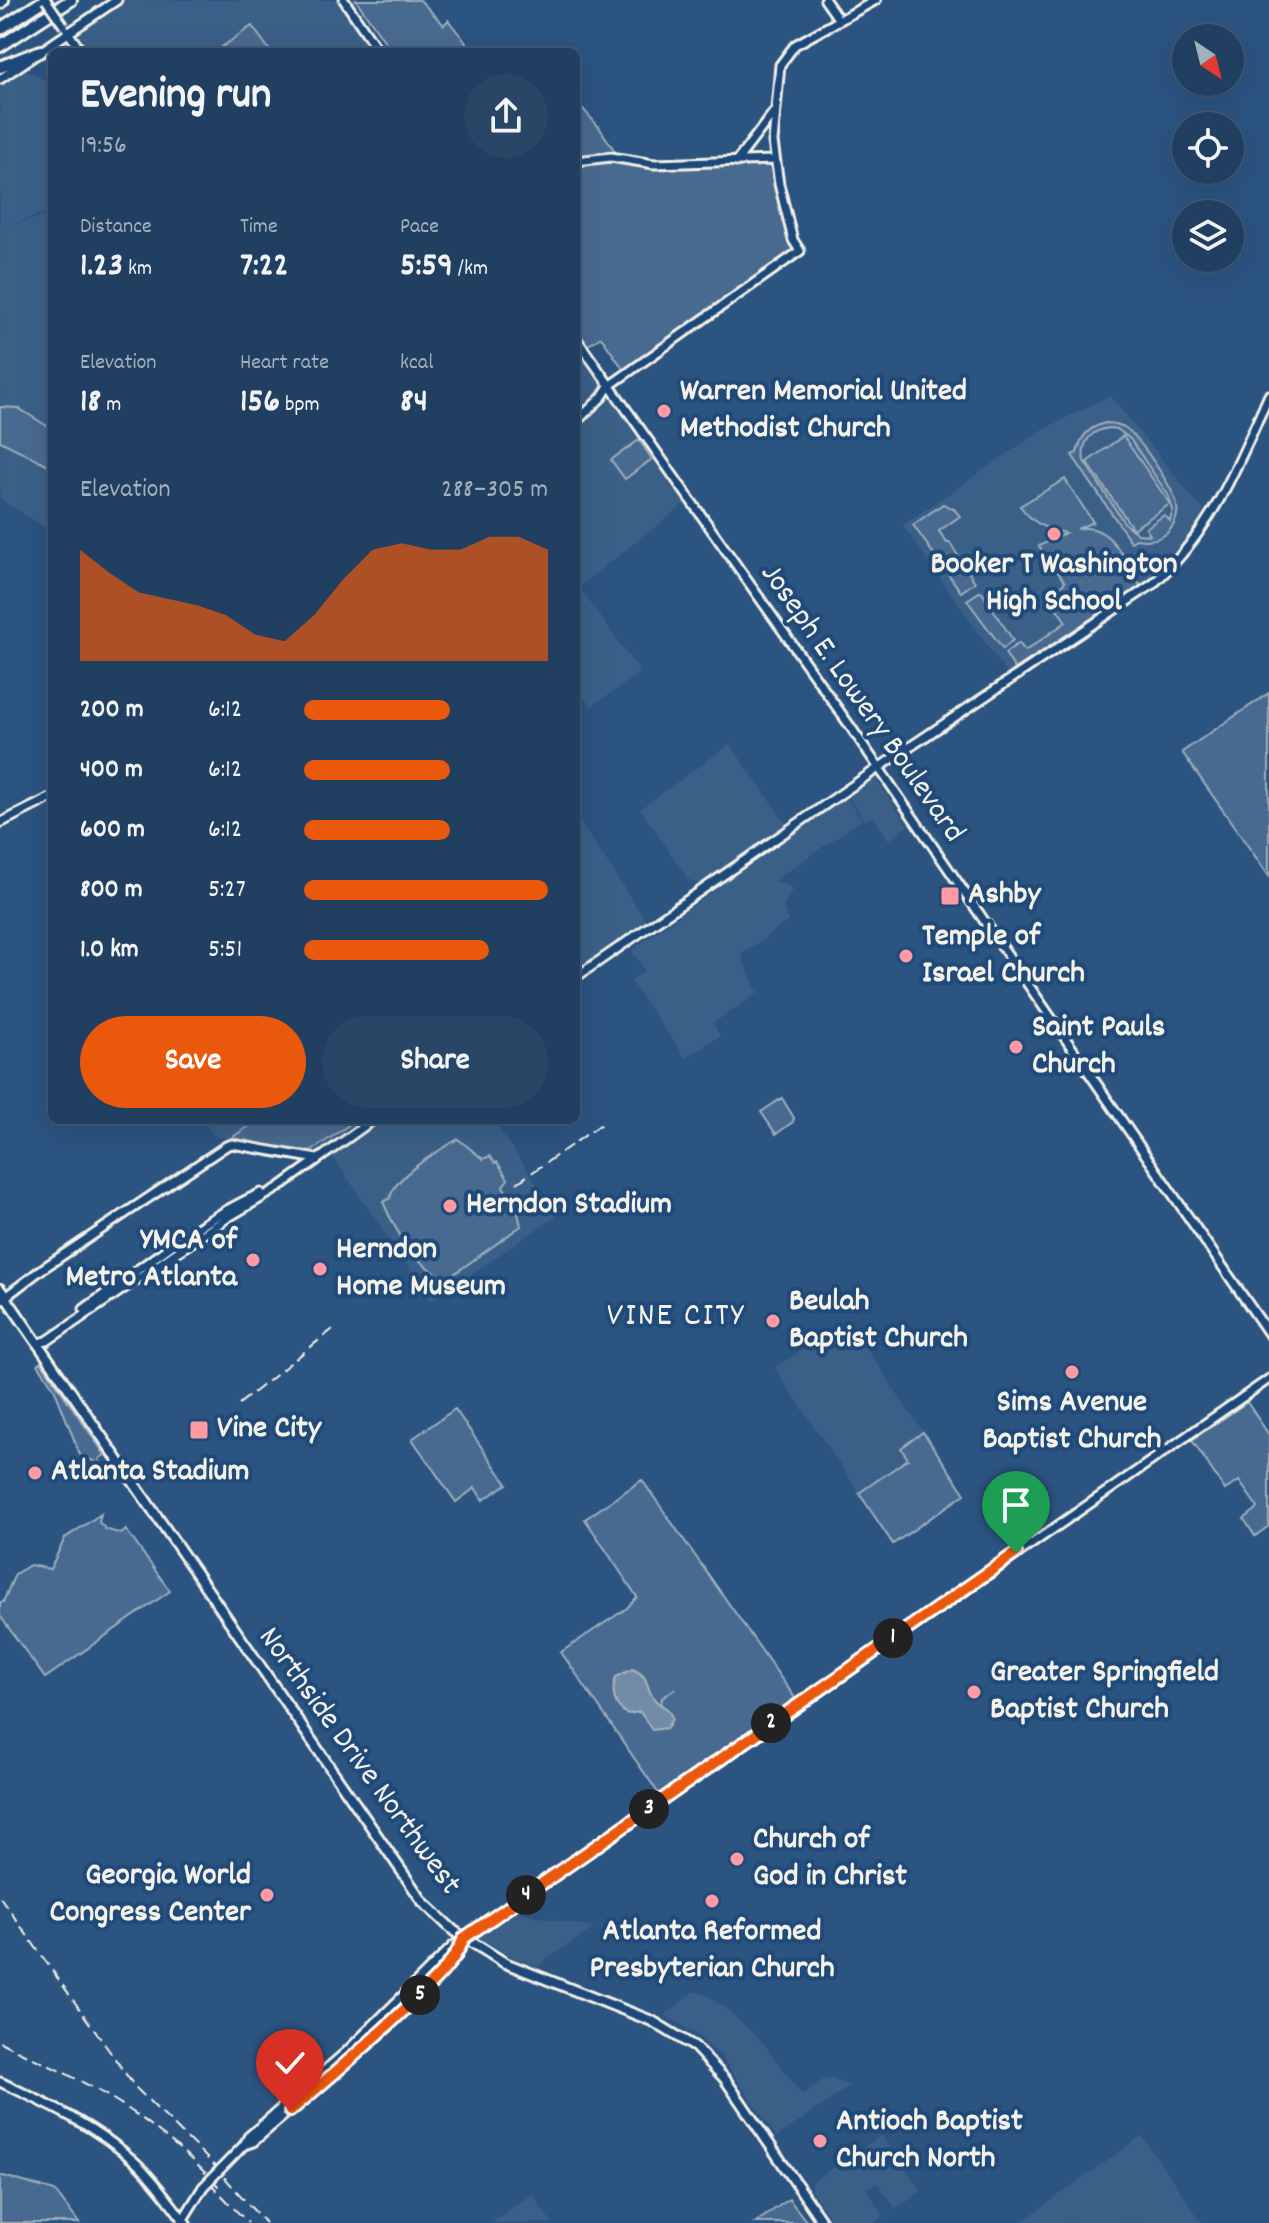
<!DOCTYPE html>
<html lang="en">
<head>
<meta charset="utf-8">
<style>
	body { margin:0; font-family:Dekko,sans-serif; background:#294667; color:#f1f3f6; height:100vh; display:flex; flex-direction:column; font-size:30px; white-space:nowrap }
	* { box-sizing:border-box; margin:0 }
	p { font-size:26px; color:#a2afbd }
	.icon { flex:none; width:44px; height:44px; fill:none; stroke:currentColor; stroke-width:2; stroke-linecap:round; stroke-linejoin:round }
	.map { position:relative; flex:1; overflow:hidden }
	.panel { position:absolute; left:48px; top:48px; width:532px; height:1076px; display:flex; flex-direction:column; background:#213f61; border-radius:12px; box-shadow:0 8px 32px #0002,0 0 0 2px #3e5876 }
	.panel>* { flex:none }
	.needle { width:52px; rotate:145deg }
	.buttons { position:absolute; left:1172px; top:24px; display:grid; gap:16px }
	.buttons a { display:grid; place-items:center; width:72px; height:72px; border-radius:50%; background:#213f61; box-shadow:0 8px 32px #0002,0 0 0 2px #3e5876; font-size:40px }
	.pin { position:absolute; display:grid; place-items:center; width:68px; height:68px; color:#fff; margin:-82px -34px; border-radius:50% 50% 50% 0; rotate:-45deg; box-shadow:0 0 8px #0007 }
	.pin .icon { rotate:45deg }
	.km { position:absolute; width:40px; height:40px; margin:-20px; border-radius:50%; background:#222; color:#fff; font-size:22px; line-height:40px; text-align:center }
	.round { display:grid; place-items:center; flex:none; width:84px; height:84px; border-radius:42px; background:#294667 }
	.head { display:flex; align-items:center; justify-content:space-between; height:136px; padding:0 32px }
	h1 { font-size:44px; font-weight:700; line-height:60px }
	.metrics { display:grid; grid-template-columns:repeat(3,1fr); gap:12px; height:136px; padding:8px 32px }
	.metrics div { display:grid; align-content:center }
	.metrics b { font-size:34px; font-weight:700 }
	.metrics small { font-size:22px; font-weight:400 }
	.metrics p { font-size:22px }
	.chart { height:224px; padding:16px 32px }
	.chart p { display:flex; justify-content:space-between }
	.chart svg { width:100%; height:144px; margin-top:8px; fill:#ea580c; opacity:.7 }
	.button { display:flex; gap:16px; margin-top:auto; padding:16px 32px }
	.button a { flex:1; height:92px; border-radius:48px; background:#ea580c; color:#fff; font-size:32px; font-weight:700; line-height:92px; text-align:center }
	.button a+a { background:#294667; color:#f1f3f6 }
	ul { padding:0 32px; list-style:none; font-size:26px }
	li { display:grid; grid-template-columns:128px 96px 1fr; align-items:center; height:60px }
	li i { height:20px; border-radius:10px; background:#ea580c }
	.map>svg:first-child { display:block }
	.built { fill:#3b6088 }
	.green { fill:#496b90; stroke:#9eaebc; stroke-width:2; fill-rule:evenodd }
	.water { fill:#738ca6; stroke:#a7b4c0; stroke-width:2 }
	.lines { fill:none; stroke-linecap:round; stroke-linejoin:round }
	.stream { stroke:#a7b4c0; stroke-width:2 }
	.secondary-casing { stroke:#f4f1e8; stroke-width:13 }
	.primary-casing { stroke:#f4f1e8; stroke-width:14 }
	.highway-casing { stroke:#f4f1e8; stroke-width:16 }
	.secondary { stroke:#1f4a7a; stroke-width:7 }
	.primary { stroke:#1f4a7a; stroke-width:8 }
	.highway { stroke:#1f4a7a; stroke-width:10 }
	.rail { stroke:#f4f1e8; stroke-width:2; stroke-dasharray:12 6; stroke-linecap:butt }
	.secondary-bridge-casing { stroke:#f4f1e8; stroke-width:13; stroke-linecap:butt }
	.secondary-bridge { stroke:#1f4a7a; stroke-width:7 }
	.route-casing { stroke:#fff; stroke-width:16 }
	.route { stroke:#ea580c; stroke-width:10 }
	.poi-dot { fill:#ff9aa2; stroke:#1f4a7a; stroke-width:3 }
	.labels { text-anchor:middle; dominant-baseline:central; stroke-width:8; stroke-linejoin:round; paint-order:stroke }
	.poi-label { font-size:32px; font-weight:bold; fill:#f4f1e8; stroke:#1f4a7a; text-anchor:start }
	.street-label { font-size:32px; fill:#f4f1e8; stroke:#1f4a7a }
	.neighbourhood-label { font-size:34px; letter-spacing:2px; fill:#f4f1e8; stroke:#1f4a7a }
</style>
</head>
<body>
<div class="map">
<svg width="1269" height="2223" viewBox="0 0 1269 2223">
	<rect width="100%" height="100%" fill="#2c5481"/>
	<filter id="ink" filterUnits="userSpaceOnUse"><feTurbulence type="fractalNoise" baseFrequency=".0125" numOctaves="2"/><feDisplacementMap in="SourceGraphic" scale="16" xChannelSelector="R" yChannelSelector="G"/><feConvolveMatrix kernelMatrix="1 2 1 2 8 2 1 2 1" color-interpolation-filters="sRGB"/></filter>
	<g filter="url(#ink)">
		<path class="built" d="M110,0H346L380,52H79L63,32Z
			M21,67L52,84V211L7,226L52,214V532L0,499V80Z
			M576,338L609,386L592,410L614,391L688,501L576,589Z
			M1110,396L1210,518L1171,569L1010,678L903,525L1042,430Z
			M581,589L640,673L591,707L576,686V592Z
			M730,744L793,833L846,797L862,820L773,881L793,888L783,907L788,921L741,955L758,993L713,1023L720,1036L686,1058L630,981L645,971L632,950L787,838L698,884L689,880L640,809Z
			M875,778L908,826L889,840L873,817L865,821L848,796Z
			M576,816L646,921L576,969Z
			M203,1120H493L558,1215L432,1301L329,1151L316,1152L215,1137Z
			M847,1319L923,1432L901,1448L908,1459L859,1493L775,1368Z
			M513,1911L594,1928L537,1966L512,1957L479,1939L480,1934Z
			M695,1991L708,1996L735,2016L764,2044L802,2095L821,2081L831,2079L850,2086L777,2137L721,2056L696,2034L665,2015Z
			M881,2135L922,2191L896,2209L877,2182L866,2189L884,2216L874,2223H833L811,2189V2183Z
			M1142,2136L1202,2223H1020L1140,2137Z
			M532,2194L552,2223H491Z"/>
		<path class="green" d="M356,0H420L444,25L448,20L471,49L466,52H392Z
			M252,26L271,52H215Z
			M576,101L599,127L618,156L667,162L772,158L794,250L624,370L601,337L587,346L576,330Z
			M0,407L18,408L52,429V467L0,441Z
			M1105,423C1112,423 1118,424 1124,427C1138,435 1175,490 1177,506C1179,516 1174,527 1166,534C1156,541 1146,541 1136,539L1131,542L1072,455L1077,453C1081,436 1088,428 1105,423ZM1109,428L1117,429L1130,439L1168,495L1173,510L1170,521L1164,515L1146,528L1150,535L1138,534L1125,524L1084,461C1081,442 1091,430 1109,428Z
			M1123,436L1170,504L1133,529L1087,462Z
			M639,440L652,459L625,479L611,460Z
			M1065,479L1093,522L1077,529C1106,522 1120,551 1134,572L1128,577L1132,575L1141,586L1015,669L1005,653L1019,643L1025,651L1066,622L1055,606L1059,603L1053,594L1065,582L1039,546L1065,533C1044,529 1033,523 1020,506Z
			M943,504L954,509L960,516L939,531L947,543H950L975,582L961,592L913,525Z
			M981,591L1013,640L1003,649L967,600Z
			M1269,693V876L1182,752Z
			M782,1098L794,1118L793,1122L776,1134L761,1112Z
			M258,1120H356L310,1152L230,1139Z
			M458,1139L483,1159L490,1156L495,1163L497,1162L508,1179L503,1186L518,1213L521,1226L447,1279C415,1266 396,1232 383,1202L390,1198C395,1175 438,1151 458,1139Z
			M41,1362L105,1455L99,1459L102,1465L80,1455L54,1388L38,1364Z
			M1247,1402L1269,1435V1526L1255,1536L1244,1519L1258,1508L1239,1481L1225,1490L1192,1440Z
			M455,1409L507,1484L483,1500L475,1488L456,1502L412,1439Z
			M923,1432L965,1494L893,1544L859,1493L908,1459L901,1448Z
			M642,1480L795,1698L659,1794L561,1652L627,1608L637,1597L585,1519Z
			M101,1514L99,1522L105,1529L121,1534L126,1530L170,1591L45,1678L0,1616V1602H3L15,1574L30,1565L50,1569L65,1538Z
			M0,2175L55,2191L79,2223H0Z
			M789,2199L806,2221L803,2223H755Z"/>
		<path class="water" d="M632,1669C652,1677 644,1687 655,1700C663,1708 670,1707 672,1719L667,1728L652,1730L640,1712L627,1714C613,1706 611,1691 616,1677Z"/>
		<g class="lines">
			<path class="stream" d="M661,1704L662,1698L676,1688"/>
			<g class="secondary-casing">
				<path id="secondary" d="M344,0L379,52
					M825,0L839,20
					M67,31L82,52
					M0,79L117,0
					M576,161L611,157L654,164L775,160
					M736,162L773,113
					M576,338L850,726L1269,1334
					M576,422L602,397L609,386L800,251L793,240L779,184L773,142L780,65L795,45L876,0
					M0,823L52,797
					M576,977L871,773L1153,584C1213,530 1237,466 1269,395
					M0,1301L42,1269L226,1146L232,1144L317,1159
					M84,1309C139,1270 199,1220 261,1193
					M42,1342L47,1341L227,1218L278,1188L373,1120
					M0,2082C47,2104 96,2126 134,2161C154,2179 170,2203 186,2223
					M244,2145L248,2137L345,2053L453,1946L1269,1379
					M244,2145L253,2142L380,2033L457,1956L463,1941
					M182,2221L203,2187"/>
			</g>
			<g class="primary-casing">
				<path id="primary" d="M0,1289L423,1902L454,1931L505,1963L652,2021L695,2047L725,2079L823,2223"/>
			</g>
			<g class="highway-casing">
				<path id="highway" d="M0,3L3,0
					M0,29L45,0
					M0,46L71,0
					M0,67L41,51"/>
			</g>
			<use href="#secondary" class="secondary"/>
			<use href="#primary" class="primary"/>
			<use href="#highway" class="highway"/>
			<path class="rail" d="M517,1183L603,1123
				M239,1404L333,1329
				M0,1897L135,2087L210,2161L265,2223
				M0,2042C38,2061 79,2078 116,2101C154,2125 189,2155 220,2188
				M209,2182L248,2223"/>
			<g class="secondary-bridge-casing">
				<path id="secondary-bridge" d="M46,0L64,26
					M203,2187L244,2145"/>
			</g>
			<use href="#secondary-bridge" class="secondary-bridge"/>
		</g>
	</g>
	<g class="lines" filter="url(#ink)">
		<g class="route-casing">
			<path id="route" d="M290,2111C331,2076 372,2042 410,2004C431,1984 453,1965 464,1938L1016,1553"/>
		</g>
		<use href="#route" class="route"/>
	</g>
	<g class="poi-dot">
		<circle cx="664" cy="411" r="8"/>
		<circle cx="1054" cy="534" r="8"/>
		<rect x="940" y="886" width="20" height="20" rx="4"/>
		<circle cx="906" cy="956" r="8"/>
		<circle cx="1016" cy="1047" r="8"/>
		<circle cx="450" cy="1206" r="8"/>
		<circle cx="253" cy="1260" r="8"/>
		<circle cx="320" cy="1269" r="8"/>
		<circle cx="773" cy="1321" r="8"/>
		<circle cx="1072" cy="1372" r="8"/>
		<rect x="189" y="1420" width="20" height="20" rx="4"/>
		<circle cx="35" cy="1473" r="8"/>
		<circle cx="974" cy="1692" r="8"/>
		<circle cx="737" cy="1859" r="8"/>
		<circle cx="267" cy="1895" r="8"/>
		<circle cx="712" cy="1901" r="8"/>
		<circle cx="820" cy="2141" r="8"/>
	</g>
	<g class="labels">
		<g class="poi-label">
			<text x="680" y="393">Warren Memorial United<tspan x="680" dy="37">Methodist Church</tspan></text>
			<text x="1054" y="566" text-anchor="middle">Booker T Washington<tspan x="1054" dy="37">High School</tspan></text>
			<text x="968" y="896">Ashby</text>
			<text x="922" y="938">Temple of<tspan x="922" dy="37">Israel Church</tspan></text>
			<text x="1032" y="1029">Saint Pauls<tspan x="1032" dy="37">Church</tspan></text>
			<text x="466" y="1206">Herndon Stadium</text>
			<text x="237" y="1242" text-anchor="end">YMCA of<tspan x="237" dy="37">Metro Atlanta</tspan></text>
			<text x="336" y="1251">Herndon<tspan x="336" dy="37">Home Museum</tspan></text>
			<text x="789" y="1303">Beulah<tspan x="789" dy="37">Baptist Church</tspan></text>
			<text x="1072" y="1404" text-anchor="middle">Sims Avenue<tspan x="1072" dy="37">Baptist Church</tspan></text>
			<text x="217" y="1430">Vine City</text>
			<text x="51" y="1473">Atlanta Stadium</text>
			<text x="990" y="1674">Greater Springfield<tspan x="990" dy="37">Baptist Church</tspan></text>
			<text x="753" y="1841">Church of<tspan x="753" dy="37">God in Christ</tspan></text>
			<text x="251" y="1877" text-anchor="end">Georgia World<tspan x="251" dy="37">Congress Center</tspan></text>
			<text x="712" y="1933" text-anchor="middle">Atlanta Reformed<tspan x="712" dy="37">Presbyterian Church</tspan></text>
			<text x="836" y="2123">Antioch Baptist<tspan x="836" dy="37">Church North</tspan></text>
		</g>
		<g class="street-label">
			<text transform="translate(861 704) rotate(55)">Joseph E. Lowery Boulevard</text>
			<text transform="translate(358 1762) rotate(54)">Northside Drive Northwest</text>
		</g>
		<g class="neighbourhood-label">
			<text x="676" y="1317">VINE CITY</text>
		</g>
	</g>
</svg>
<div class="buttons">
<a><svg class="needle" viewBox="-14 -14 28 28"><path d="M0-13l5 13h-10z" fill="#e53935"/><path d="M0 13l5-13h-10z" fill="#a2afbd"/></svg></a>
<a><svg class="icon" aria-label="locate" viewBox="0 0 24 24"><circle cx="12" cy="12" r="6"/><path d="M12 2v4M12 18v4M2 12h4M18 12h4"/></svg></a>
<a><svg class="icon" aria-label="layers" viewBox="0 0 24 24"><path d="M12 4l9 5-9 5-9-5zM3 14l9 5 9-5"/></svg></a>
</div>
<div class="pin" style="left:1016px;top:1553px;background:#1e9e55"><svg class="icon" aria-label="arrive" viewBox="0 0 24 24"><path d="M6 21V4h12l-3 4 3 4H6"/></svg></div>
<div class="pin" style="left:290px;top:2111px;background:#d93025"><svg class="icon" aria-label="check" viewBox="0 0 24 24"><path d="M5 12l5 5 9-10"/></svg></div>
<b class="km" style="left:893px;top:1638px">1</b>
<b class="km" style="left:771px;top:1723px">2</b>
<b class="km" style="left:649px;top:1809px">3</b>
<b class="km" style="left:526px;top:1895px">4</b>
<b class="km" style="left:420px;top:1995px">5</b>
<section class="panel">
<div class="head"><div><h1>Evening run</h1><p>19:56</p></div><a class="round"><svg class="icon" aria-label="share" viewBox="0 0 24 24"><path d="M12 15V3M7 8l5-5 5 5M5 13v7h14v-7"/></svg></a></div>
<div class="metrics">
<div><p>Distance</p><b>1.23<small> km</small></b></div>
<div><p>Time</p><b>7:22</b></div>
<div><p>Pace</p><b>5:59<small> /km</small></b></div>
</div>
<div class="metrics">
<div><p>Elevation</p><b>18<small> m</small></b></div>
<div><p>Heart rate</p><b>156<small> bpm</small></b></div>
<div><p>kcal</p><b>84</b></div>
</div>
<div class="chart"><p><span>Elevation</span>288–305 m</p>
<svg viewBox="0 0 160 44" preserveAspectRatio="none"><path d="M0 44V10L10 17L20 23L30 25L40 27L50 30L60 36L70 38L80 30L90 19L100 10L110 8L120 10L130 10L140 6L150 6L160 10V44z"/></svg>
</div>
<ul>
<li><b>200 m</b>6:12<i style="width:60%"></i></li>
<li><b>400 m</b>6:12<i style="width:60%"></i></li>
<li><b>600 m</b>6:12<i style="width:60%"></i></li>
<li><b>800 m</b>5:27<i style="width:100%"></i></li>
<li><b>1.0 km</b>5:51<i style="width:76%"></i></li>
</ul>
<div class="button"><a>Save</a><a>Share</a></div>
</section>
</div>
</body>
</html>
